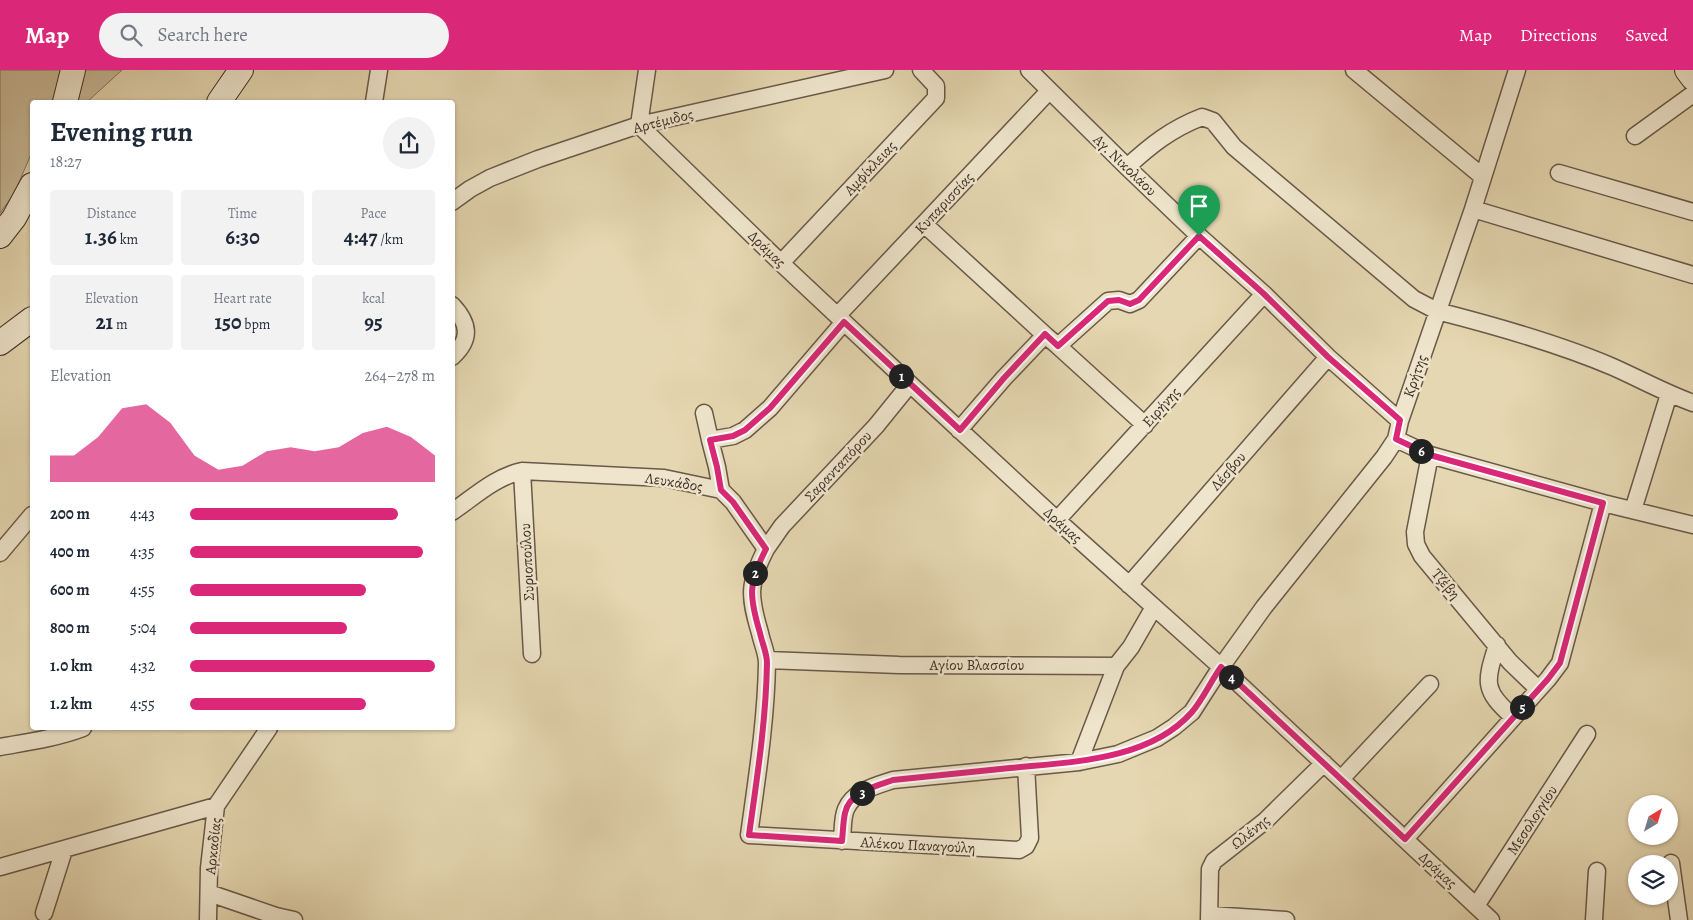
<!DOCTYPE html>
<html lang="en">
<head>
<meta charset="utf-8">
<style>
	body { margin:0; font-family:Alegreya,serif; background:#f2f2f3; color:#1f2937; height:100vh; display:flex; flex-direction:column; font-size:19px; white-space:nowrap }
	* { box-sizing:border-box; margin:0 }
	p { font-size:16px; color:#747a83 }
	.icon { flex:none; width:28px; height:28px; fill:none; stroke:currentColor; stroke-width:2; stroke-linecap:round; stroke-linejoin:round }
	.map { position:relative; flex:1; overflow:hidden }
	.drawer { position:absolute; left:30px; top:30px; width:425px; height:630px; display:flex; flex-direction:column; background:#fff; border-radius:5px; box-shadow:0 1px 4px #0004 }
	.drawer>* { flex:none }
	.needle { width:32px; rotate:38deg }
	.tools { position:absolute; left:1628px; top:725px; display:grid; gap:10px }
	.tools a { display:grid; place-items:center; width:50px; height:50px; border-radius:50%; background:#fff; box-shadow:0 1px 4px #0004; font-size:25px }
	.pin { position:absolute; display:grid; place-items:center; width:42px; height:42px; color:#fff; margin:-51px -21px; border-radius:50% 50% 50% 0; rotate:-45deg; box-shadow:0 0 5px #0007 }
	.pin .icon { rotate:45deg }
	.km { position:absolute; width:25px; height:25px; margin:-12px; border-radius:50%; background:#222; color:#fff; font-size:14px; line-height:25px; text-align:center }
	.round { display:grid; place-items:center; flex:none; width:52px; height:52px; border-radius:26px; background:#f2f2f3 }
	.head { display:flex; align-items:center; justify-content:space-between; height:85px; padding:0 20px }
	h1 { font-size:28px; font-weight:700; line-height:38px }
	.figures { display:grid; grid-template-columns:repeat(3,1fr); gap:8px; height:85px; padding:5px 20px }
	.figures div { display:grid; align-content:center; border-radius:5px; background:#f2f2f3; text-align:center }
	.figures b { font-size:21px; font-weight:700 }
	.figures small { font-size:14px; font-weight:400 }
	.figures p { font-size:14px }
	.chart { height:140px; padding:10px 20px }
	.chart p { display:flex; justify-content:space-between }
	.chart svg { width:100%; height:90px; margin-top:5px; fill:#db2777; opacity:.7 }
	ul { padding:0 20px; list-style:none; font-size:16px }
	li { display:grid; grid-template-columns:80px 60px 1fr; align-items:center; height:38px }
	li i { height:12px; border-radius:6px; background:#db2777 }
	header { display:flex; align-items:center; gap:30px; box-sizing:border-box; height:70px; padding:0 25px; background:#db2777; color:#fff }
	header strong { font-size:24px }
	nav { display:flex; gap:28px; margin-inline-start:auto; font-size:18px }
	.search { width:350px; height:45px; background:#f2f2f3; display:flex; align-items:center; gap:12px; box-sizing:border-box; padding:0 18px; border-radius:28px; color:#747a83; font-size:19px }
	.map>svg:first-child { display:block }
	.green { fill:#c9ba99; stroke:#847460 }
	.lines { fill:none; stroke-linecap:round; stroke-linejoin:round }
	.minor-casing { stroke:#685949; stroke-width:19 }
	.secondary-casing { stroke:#3e2f26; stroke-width:26 }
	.minor { stroke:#eee5cc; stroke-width:16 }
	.secondary { stroke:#eee5cc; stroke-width:24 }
	.route-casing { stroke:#fff; stroke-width:10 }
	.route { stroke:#db2777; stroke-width:6 }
	.labels { text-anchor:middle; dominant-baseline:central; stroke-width:5; stroke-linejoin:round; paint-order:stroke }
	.street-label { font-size:15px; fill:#3e2f26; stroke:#eee5cc }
</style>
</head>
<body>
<header>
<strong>Map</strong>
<div class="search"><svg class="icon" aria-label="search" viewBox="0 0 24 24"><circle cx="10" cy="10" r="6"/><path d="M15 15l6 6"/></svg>Search here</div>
<nav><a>Map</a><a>Directions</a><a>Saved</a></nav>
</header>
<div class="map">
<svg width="1693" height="850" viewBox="0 0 1693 850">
	<rect width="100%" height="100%" fill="#e5d7b1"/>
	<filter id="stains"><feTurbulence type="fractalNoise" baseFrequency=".004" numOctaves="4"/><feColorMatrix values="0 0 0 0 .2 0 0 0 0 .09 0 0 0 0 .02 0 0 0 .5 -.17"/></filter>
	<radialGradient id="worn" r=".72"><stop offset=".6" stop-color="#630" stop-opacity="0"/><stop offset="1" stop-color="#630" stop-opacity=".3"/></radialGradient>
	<path class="green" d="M0,0H122L87,32H32V82L14,124L0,143Z"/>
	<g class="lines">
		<g class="minor-casing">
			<path id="minor" d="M1029,0L1127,97L1199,166L1264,224L1328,287L1400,351
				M1354,0L1483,107
				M374,32L379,0
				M639,55L781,193L910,314L1057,450L1221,597L1491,850
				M639,55L647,0
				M1635,66L1693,24
				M1127,97C1151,75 1171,59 1202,47L1213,51L1234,77L1414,229L1437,241C1496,256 1557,273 1613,297C1640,309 1665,323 1693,333
				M1559,103L1693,142
				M452,132L470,119L490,108L538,89L639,55L885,0
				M1473,139L1693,205
				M924,154L1045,265L1004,308L959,360
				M781,193L936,28V16L921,0
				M452,235C469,253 472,269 452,287
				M838,245L1049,21
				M1045,265L1058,276L1108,231L1119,230L1130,234L1139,230L1199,166
				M1058,276L1145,355
				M704,343L710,370
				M1396,369L1430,385L1603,433L1693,455
				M1430,385L1415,462L1416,474L1422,486L1510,592L1538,619
				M522,401L532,584
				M721,420L717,397L710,370L733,366L745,360L770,338L844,252
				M1633,440L1669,324
				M452,442C474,427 495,407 522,401L664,408L721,420L733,432L766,479C748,514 749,526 760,563C762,573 767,583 767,593C766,651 757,707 749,765L1019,780L1026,776L1030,768L1026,696
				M1057,450L1264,224
				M766,479L782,456L876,356L910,314
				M0,483L32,445
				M1129,515L1328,287
				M1497,575C1485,613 1483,620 1513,647
				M767,590L899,595L1116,596
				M0,677C28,672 57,668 83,658
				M1079,692L1116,596L1131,577L1154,537
				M1341,709L1430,614
				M1405,769L1548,609L1560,593L1603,433
				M842,771C843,761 842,748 846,739C854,721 875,716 893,710L1079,692L1118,684L1157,668L1174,657L1192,642L1221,597L1264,537L1384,387L1396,369L1400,351L1473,139L1517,0
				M1671,793L1679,850
				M0,797L216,736
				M209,823L276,846L294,850
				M1476,836L1587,664
				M44,843L64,780
				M1210,845L1286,850
				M208,850L209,798L216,736L269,658
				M1209,850L1210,799L1214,791L1265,751L1324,693
				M1594,850L1597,801"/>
		</g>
		<g class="secondary-casing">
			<path id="secondary" d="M1687,0L1693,8
				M65,32L73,0
				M219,32L241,0
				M0,166L14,148L32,115
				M0,273L32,249"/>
		</g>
		<use href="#minor" class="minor"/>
		<use href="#secondary" class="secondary"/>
	</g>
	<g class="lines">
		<g class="route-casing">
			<path id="route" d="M1199,166L1264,224L1328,287L1400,350L1396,369L1430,385L1603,433L1560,593L1548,609L1405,769L1221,597C1211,611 1203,629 1192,642C1149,691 1070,692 1010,698C971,702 932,706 893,710C876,716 849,722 845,743C843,752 843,762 842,771L749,765C757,708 766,651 767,593C767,583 762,573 760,563C749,526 748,514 766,479L733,432L721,420L717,397L710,370L733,366L745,360L770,338L844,252L960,360L1004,308L1045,264L1058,276L1108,231L1119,230L1130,234L1139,230Z"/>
		</g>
		<use href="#route" class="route"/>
	</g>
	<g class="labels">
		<g class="street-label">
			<text transform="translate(663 51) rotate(-14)">Αρτέμιδος</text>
			<text transform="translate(1125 95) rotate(44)">Αγ. Νικολάου</text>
			<text transform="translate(870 98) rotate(-47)">Αμφίκλειας</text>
			<text transform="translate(944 133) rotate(-47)">Κυπαρισσίας</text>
			<text transform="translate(767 179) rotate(44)">Δράμας</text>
			<text transform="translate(1415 306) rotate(-71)">Κρήτης</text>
			<text transform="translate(1161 337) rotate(-48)">Ειρήνης</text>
			<text transform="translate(838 396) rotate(-47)">Σαρανταπόρου</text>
			<text transform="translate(1228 401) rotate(-49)">Λέσβου</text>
			<text transform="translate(674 412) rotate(9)">Λευκάδος</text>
			<text transform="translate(1063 455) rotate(42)">Δράμας</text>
			<text transform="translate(527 492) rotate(-93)">Συριοπούλου</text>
			<text transform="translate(1446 514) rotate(50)">Τζέβη</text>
			<text x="977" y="595">Αγίου Βλασσίου</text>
			<text transform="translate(1532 750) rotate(-57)">Μεσολογγίου</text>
			<text transform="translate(1250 762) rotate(-39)">Ωλένης</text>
			<text transform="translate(918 775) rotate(3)">Αλέκου Παναγούλη</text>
			<text transform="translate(213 776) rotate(-84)">Αρκαδίας</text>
			<text transform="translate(1438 800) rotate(43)">Δράμας</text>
		</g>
	</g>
	<rect width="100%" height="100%" filter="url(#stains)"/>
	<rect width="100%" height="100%" fill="url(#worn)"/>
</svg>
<div class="tools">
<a><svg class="needle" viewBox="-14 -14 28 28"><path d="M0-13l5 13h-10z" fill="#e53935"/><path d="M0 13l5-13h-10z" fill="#747a83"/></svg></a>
<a><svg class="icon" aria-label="layers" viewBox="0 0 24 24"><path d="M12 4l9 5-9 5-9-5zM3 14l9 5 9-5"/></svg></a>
</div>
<div class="pin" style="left:1199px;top:166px;background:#1e9e55"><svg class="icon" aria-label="arrive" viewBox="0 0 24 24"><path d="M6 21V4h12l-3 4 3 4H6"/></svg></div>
<b class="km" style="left:901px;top:306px">1</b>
<b class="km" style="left:755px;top:503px">2</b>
<b class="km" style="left:862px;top:723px">3</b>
<b class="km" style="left:1231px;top:607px">4</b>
<b class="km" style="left:1522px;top:637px">5</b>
<b class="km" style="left:1421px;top:381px">6</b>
<section class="drawer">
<div class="head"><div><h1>Evening run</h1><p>18:27</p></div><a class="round"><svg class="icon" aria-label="share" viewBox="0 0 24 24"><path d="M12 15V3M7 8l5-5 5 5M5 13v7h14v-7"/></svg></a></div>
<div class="figures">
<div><p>Distance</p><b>1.36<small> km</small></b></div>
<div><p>Time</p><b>6:30</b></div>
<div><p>Pace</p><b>4:47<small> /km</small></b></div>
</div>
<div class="figures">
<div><p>Elevation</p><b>21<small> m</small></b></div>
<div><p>Heart rate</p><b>150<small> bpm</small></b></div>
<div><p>kcal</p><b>95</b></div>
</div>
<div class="chart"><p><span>Elevation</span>264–278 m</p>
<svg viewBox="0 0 160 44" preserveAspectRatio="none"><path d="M0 44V31L10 31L20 22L30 8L40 6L50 15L60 31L70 38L80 36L90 29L100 27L110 29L120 27L130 20L140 17L150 22L160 31V44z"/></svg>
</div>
<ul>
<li><b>200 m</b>4:43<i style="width:85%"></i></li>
<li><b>400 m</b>4:35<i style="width:95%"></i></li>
<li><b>600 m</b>4:55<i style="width:72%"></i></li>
<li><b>800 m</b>5:04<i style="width:64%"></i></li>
<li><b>1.0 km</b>4:32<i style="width:100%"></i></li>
<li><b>1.2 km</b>4:55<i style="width:72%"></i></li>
</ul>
</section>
</div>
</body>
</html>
